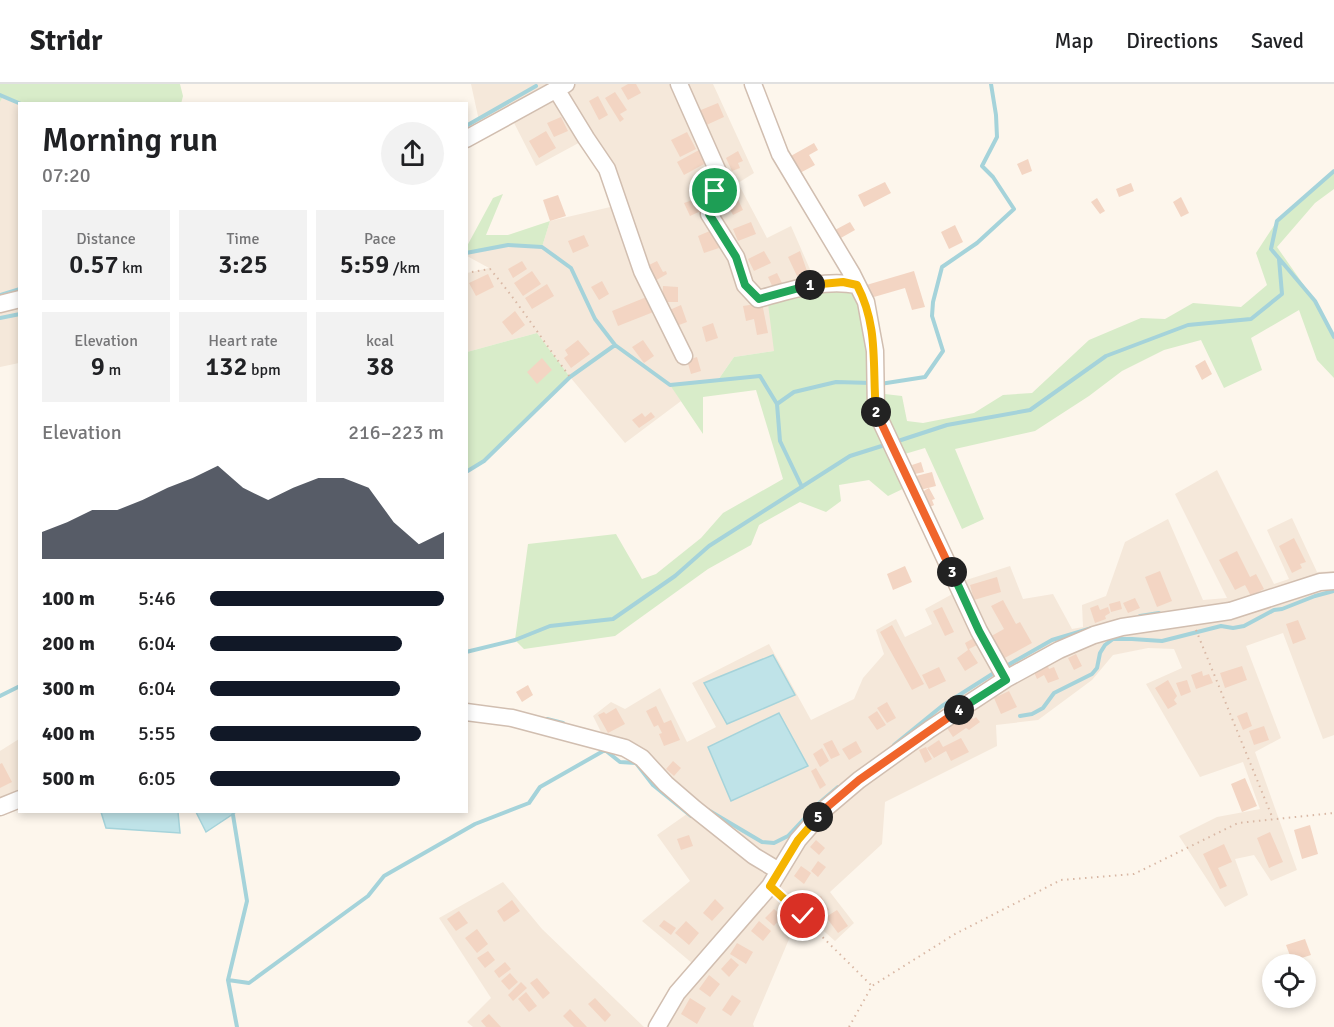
<!DOCTYPE html>
<html lang="en">
<head>
<meta charset="utf-8">
<style>
	body { margin:0; font-family:Signika,sans-serif; background:#f2f2f2; color:#202124; height:100vh; display:flex; flex-direction:column; font-size:22px; white-space:nowrap }
	* { box-sizing:border-box; margin:0 }
	p { font-size:20px; color:#757577 }
	.icon { flex:none; width:33px; height:33px; fill:none; stroke:currentColor; stroke-width:2; stroke-linecap:round; stroke-linejoin:round }
	.map { position:relative; flex:1; overflow:hidden }
	.panel { position:absolute; left:18px; top:18px; width:450px; height:711px; display:flex; flex-direction:column; background:#fff; border-radius:0px; box-shadow:0 3px 9px #0003 }
	.panel>* { flex:none }
	.fabs { position:absolute; left:1262px; top:870px; display:grid; gap:12px }
	.fabs a { display:grid; place-items:center; width:54px; height:54px; border-radius:50%; background:#fff; box-shadow:0 3px 9px #0003; font-size:30px }
	.pin { position:absolute; display:grid; place-items:center; width:51px; height:51px; color:#fff; margin:-26px; border:3px solid #fff; border-radius:50%; box-shadow:0 2px 6px #0007 }
	.km { position:absolute; width:30px; height:30px; margin:-15px; border-radius:50%; background:#222; color:#fff; font-size:16px; line-height:30px; text-align:center }
	.round { display:grid; place-items:center; flex:none; width:63px; height:63px; border-radius:32px; background:#f2f2f2 }
	.overview { display:flex; align-items:center; justify-content:space-between; height:102px; padding:0 24px }
	h1 { font-size:33px; font-weight:600; line-height:45px }
	.stats { display:grid; grid-template-columns:repeat(3,1fr); gap:9px; height:102px; padding:6px 24px }
	.stats div { display:grid; align-content:center; border-radius:0px; background:#f2f2f2; text-align:center }
	.stats b { font-size:26px; font-weight:600 }
	.stats small { font-size:16px; font-weight:400 }
	.stats p { font-size:16px }
	.chart { height:168px; padding:12px 24px }
	.chart p { display:flex; justify-content:space-between }
	.chart svg { width:100%; height:108px; margin-top:6px; fill:#111827; opacity:.7 }
	ul { padding:0 24px; list-style:none; font-size:20px }
	li { display:grid; grid-template-columns:96px 72px 1fr; align-items:center; height:45px }
	li i { height:15px; border-radius:8px; background:#111827 }
	header { display:flex; align-items:center; gap:36px; box-sizing:border-box; height:84px; padding:0 30px; background:#fff; border-bottom:2px solid #e0e0e0 }
	header strong { font-size:28px }
	nav { display:flex; gap:33px; margin-inline-start:auto; font-size:21px }
	.map>svg:first-child { display:block }
	.residential { fill:#f5e8da }
	.green { fill:#d8ecc9 }
	.water { fill:#bfe3e8; stroke:#a5d3da; stroke-width:1.5 }
	.lines { fill:none; stroke-linecap:round; stroke-linejoin:round }
	.stream { stroke:#a5d3da; stroke-width:4 }
	.building { fill:#f3d5c3 }
	.minor-casing { stroke:#d1beb0; stroke-width:19 }
	.path { stroke:#d9b8a5; stroke-width:2; stroke-dasharray:1.5 4.5; stroke-linecap:butt }
	.minor { stroke:#fff; stroke-width:16 }
	.split-1-casing { stroke:#fff; stroke-width:12 }
	.split-2-casing { stroke:#fff; stroke-width:12 }
	.split-3-casing { stroke:#fff; stroke-width:12 }
	.split-4-casing { stroke:#fff; stroke-width:12 }
	.split-5-casing { stroke:#fff; stroke-width:12 }
	.split-6-casing { stroke:#fff; stroke-width:12 }
	.split-1 { stroke:#22a559; stroke-width:8 }
	.split-2 { stroke:#f5b400; stroke-width:8 }
	.split-3 { stroke:#f0652b; stroke-width:8 }
	.split-4 { stroke:#22a559; stroke-width:8 }
	.split-5 { stroke:#f0652b; stroke-width:8 }
	.split-6 { stroke:#f5b400; stroke-width:8 }
</style>
</head>
<body>
<header>
<strong>Stridr</strong>
<nav><a>Map</a><a>Directions</a><a>Saved</a></nav>
</header>
<div class="map">
<svg width="1334" height="943" viewBox="0 0 1334 943">
	<rect width="100%" height="100%" fill="#fdf6ec"/>
	<path class="residential" d="M471,0H713L754,89L738,99L767,154L791,142L816,199L774,267L734,273L718,296L671,301L681,317L625,359L570,293L537,249L467,268V189L489,184L467,172V169L508,161L542,163L550,137L619,121L586,55L536,82L510,31L481,46Z
		M2,12L21,19L20,20L19,279L0,283V18Z
		M1217,386L1274,500L1289,495L1267,446L1292,434L1317,488L1334,487V651L1323,655L1283,549L1246,562L1281,654L1255,668L1297,786L1271,797L1254,771L1235,775L1248,811L1225,823L1179,752L1217,733L1260,725L1243,678L1200,693L1146,600L1182,584L1174,565L1148,564L1113,571L1092,596L1038,636L996,641L997,662L885,718L882,760L830,808L854,839L835,857L801,827L753,940L754,943H657L699,885L642,837L690,797L657,751L694,725L666,700L607,660L593,632L611,618L625,625L660,604L687,658L716,643L692,599L769,560L811,636L854,615L863,594L884,570L876,546L896,535L905,553L932,540L925,525L956,508L957,499L1010,482L1023,515L1053,510L1072,545L1083,543L1082,521L1106,512L1125,458L1168,435L1203,516L1227,514L1175,410Z
		M19,655V715L0,723V667Z
		M503,798L542,845L644,943H473L467,938L491,914L439,834Z"/>
	<path class="green" d="M0,0H180L183,12L181,20H21L3,12L0,18Z
		M1334,87V105L1315,119L1277,163L1315,217L1334,253V294L1317,276L1299,226L1251,254L1262,286L1224,304L1201,256L1164,266L1122,287L1089,312L1035,347L955,365L984,435L962,445L925,364L898,372L911,401L888,412L869,396L839,401L841,417L826,428L800,418L759,441L751,461L708,485L615,552L524,565L515,556L528,460L616,450L642,495L656,490L701,454L723,429L783,395L756,306L703,313V350L670,301L718,296L734,273L774,267L767,212L857,201L876,309L902,312L907,337L923,339L974,329L1003,311L1032,309L1089,256L1141,234L1165,235L1193,219L1241,223L1267,201L1256,169L1277,137Z
		M503,110L486,151H508L550,137L542,163L508,161L467,169V162L493,114Z
		M537,249L570,293L484,377L467,388V268Z"/>
	<path class="water" d="M773,571L795,611L727,640L704,599Z
		M779,629L808,682L731,717L708,663Z
		M101,728H178L180,749L106,744Z
		M196,728H236L206,748Z"/>
	<g class="lines">
		<path class="stream" d="M0,11L21,20
			M466,42L536,2
			M1334,87L1277,137L1271,165L1315,217L1334,253
			M466,169L508,161L542,163L571,184L595,235L615,261L670,301L760,292L777,320
			M0,211L20,205
			M0,234L20,230
			M880,300L925,293L943,267L932,232L933,218L942,183L977,159L1014,125L993,93L982,82L997,53L996,31L991,0
			M895,358L947,341L1030,326L1106,272L1188,241L1251,235L1282,210L1279,175
			M466,388L484,377L570,293L615,261
			M802,403L780,357L777,320L794,308L836,298L872,299
			M1140,532L1159,529
			M466,568L515,556L550,542L613,535L675,492L709,462L850,372L888,360
			M1008,581L1052,556L1092,544
			M0,612L20,602
			M1020,632L1032,630L1043,624L1054,609L1092,590L1097,584L1100,569L1105,561L1113,555H1132L1162,557L1221,542L1233,544L1244,542L1274,526L1282,525L1315,512L1334,507
			M547,635L563,639
			M894,661L942,622L997,587
			M708,726L762,758L774,759L788,752L818,720L838,703
			M233,731L247,817L228,896L237,943
			M228,896L249,899L368,812L384,792L475,740L529,719L540,703L605,666L620,678L636,679L653,701L691,732"/>
	</g>
	<path class="building" d="M628,0H636L641,9L628,16L621,4Z
		M615,8L627,26L620,30L624,35L620,38L605,14Z
		M598,12L608,31L599,36L589,17Z
		M718,19L724,33L702,43L696,28Z
		M561,33L568,47L554,53L547,39Z
		M546,47L556,64L539,74L529,57Z
		M687,48L696,65L680,73L671,56Z
		M814,59L818,66L809,71L815,81L798,90L789,73Z
		M699,66L706,79L684,91L677,78Z
		M738,67L743,77L738,79L740,84L732,87L726,74Z
		M1028,75L1032,87L1022,91L1017,80Z
		M885,98L891,109L864,123L858,111Z
		M1131,99L1134,107L1119,113L1116,105Z
		M732,103L743,126L733,131L721,108Z
		M558,111L566,132L550,137L543,116Z
		M1181,113L1189,129L1181,133L1173,118Z
		M698,114L703,126L690,132L684,119Z
		M1097,114L1105,127L1100,130L1091,118Z
		M751,138L756,150L738,157L733,145Z
		M850,138L855,146L839,155L835,146Z
		M955,141L963,158L949,165L941,148Z
		M712,146L719,164L704,169L698,152Z
		M584,151L589,162L573,169L568,157Z
		M764,167L771,179L754,187L748,175Z
		M800,167L807,187L797,192L788,173Z
		M522,177L527,185L513,194L508,185Z
		M657,177L663,188L666,187L667,190L653,198L645,183Z
		M532,187L541,200L523,212L514,199Z
		M914,187L925,223L912,226L905,204L867,215L863,202Z
		M777,189L783,201L774,206L768,193Z
		M488,190L494,203L476,212L469,199Z
		M602,197L609,210L599,216L591,203Z
		M547,200L554,212L532,225L525,214Z
		M663,202L678,203V218H662Z
		M649,212L656,227L618,242L612,227Z
		M762,219L768,249L757,251L754,235L746,237L743,222Z
		M681,221L687,238L671,244L665,228Z
		M515,227L525,241L512,251L502,238Z
		M713,239L718,254L706,258L702,243Z
		M578,256L590,270L571,284L564,274L568,271L565,266Z
		M643,256L654,272L644,279L632,263Z
		M697,273L701,287L691,290L687,276Z
		M542,274L552,286L537,300L527,288Z
		M1205,276L1212,290L1202,296L1195,282Z
		M651,328L655,333L639,344L632,336L642,329L645,333Z
		M921,378L924,388L915,390L912,381Z
		M932,388L936,402L920,406L916,392Z
		M929,404L935,415L932,416L934,421L930,423L929,421L927,422L920,409Z
		M1294,454L1306,478L1300,480L1302,484L1292,489L1279,462Z
		M1237,467L1250,493L1256,490L1264,505L1251,512L1245,501L1235,506L1219,476Z
		M905,482L912,498L893,506L887,490Z
		M1160,487L1172,517L1157,523L1145,493Z
		M997,493L1001,508L974,516L970,501Z
		M1135,514L1140,524L1128,529L1123,519Z
		M1003,516L1016,540L1020,538L1032,559L999,577L986,555L1004,545L991,522Z
		M1120,517L1122,525L1111,528L1109,520Z
		M1098,521L1100,526L1108,523L1110,529L1105,532L1106,535L1095,539L1090,524Z
		M942,523L954,548L945,552L933,527Z
		M1298,536L1306,555L1293,560L1286,540Z
		M892,541L924,600L912,606L880,548Z
		M979,551L983,558L969,565L978,579L965,587L957,574L968,566L965,559Z
		M1076,570L1082,582L1074,586L1068,574Z
		M1047,580L1049,585L1054,583L1059,595L1048,599L1044,591L1037,595L1033,586Z
		M1242,582L1247,596L1225,604L1220,589Z
		M939,583L946,597L929,605L922,591Z
		M1202,587L1203,592L1209,590L1213,599L1196,605L1191,591Z
		M1168,596L1177,612L1174,616L1177,620L1168,625L1155,604Z
		M1187,596L1191,608L1181,612L1176,599Z
		M528,601L533,611L522,618L516,608Z
		M1009,607L1017,623L1001,630L994,614Z
		M887,618L896,634L887,639L877,624Z
		M656,622L664,639L671,636L680,656L664,662L659,650L662,649L658,641L654,643L646,627Z
		M616,624L625,640L608,649L598,631L604,628L606,630Z
		M877,627L886,641L877,646L868,633Z
		M1247,628L1252,642L1243,646L1237,632Z
		M969,629L973,635L976,633L980,638L969,646L966,644L953,653L947,644Z
		M1264,642L1269,656L1254,661L1249,647Z
		M961,654L969,668L951,677L946,667L934,674L927,664L939,656L943,663Z
		M832,656L840,671L831,675L823,660Z
		M856,657L862,668L849,676L842,665Z
		M926,663L932,675L925,679L919,666Z
		M822,664L829,677L820,683L813,670Z
		M673,677L681,684L674,692L666,685Z
		M2,679L12,698L0,704V680Z
		M816,684L826,701L820,705L811,687Z
		M1245,694L1257,722L1242,728L1231,700Z
		M1310,741L1318,770L1302,775L1294,746Z
		M1270,748L1283,778L1269,784L1257,754Z
		M689,751L693,762L681,766L677,755Z
		M816,756L825,764L819,771L810,763Z
		M1224,760L1232,778L1218,784L1227,802L1220,805L1203,770Z
		M818,777L826,783L818,793L811,787Z
		M801,782L811,789L804,800L794,792Z
		M821,812L829,826L823,830L814,816Z
		M715,815L724,824L712,837L703,829Z
		M512,816L520,827L504,838L497,827Z
		M774,825L782,832L774,842L765,834Z
		M837,826L848,842L838,849L826,833Z
		M459,827L468,839L456,847L447,835Z
		M664,836L676,844L671,851L659,842Z
		M686,837L699,849L689,861L675,849Z
		M759,837L771,847L763,857L751,847Z
		M477,845L488,860L477,869L465,854Z
		M1305,855L1311,871L1292,877L1286,861Z
		M737,859L753,868L746,880L730,870Z
		M488,867L495,876L485,884L477,874Z
		M731,874L739,881L729,893L721,885Z
		M505,878L511,885L499,894L494,887Z
		M510,889L518,898L509,906L501,897Z
		M709,891L720,900L710,913L699,905Z
		M537,894L550,909L543,915L530,899Z
		M521,898L527,904L513,917L508,911Z
		M526,908L537,922L529,928L518,915Z
		M732,911L741,917L731,932L722,926Z
		M595,914L611,931L605,938L588,920Z
		M690,914L706,924L697,940L681,930Z
		M570,925L587,943H574L563,932Z
		M489,930L501,943H486L481,937Z"/>
	<g class="lines">
		<g class="minor-casing">
			<path id="minor" d="M679,0L719,90L709,130L736,173L745,201L758,215C791,206 822,195 857,201
				M753,0L780,70L852,190L866,218L875,267L876,327L979,547L1006,595
				M556,5L586,54L607,85L642,187L684,272
				M466,55L566,0
				M0,220L20,215
				M466,628L512,634L625,664L642,674L666,700L695,725L754,772L779,787
				M0,723L20,715
				M657,943L677,909L770,802L798,756L826,724L859,696L930,645L1006,595L1059,566L1094,551L1122,543L1230,527L1320,498L1334,497"/>
		</g>
		<path class="path" d="M466,189L490,185C519,219 543,257 570,293
			M1196,546L1273,735
			M780,811L872,902
			M849,943L872,902L955,850L1061,796L1134,790L1238,739L1334,729"/>
		<use href="#minor" class="minor"/>
	</g>
	<g class="lines">
		<g class="split-1-casing">
			<path id="split-1" d="M715,107L709,130L736,173L745,201L759,215L810,201"/>
		</g>
		<g class="split-2-casing">
			<path id="split-2" d="M810,201L843,198L857,201C879,243 872,282 876,328"/>
		</g>
		<g class="split-3-casing">
			<path id="split-3" d="M876,328L952,488"/>
		</g>
		<g class="split-4-casing">
			<path id="split-4" d="M952,488L979,547L1006,596L959,626"/>
		</g>
		<g class="split-5-casing">
			<path id="split-5" d="M818,733L826,724L859,696L959,626"/>
		</g>
		<g class="split-6-casing">
			<path id="split-6" d="M803,832L770,802L798,756L818,733"/>
		</g>
		<use href="#split-1" class="split-1"/>
		<use href="#split-2" class="split-2"/>
		<use href="#split-3" class="split-3"/>
		<use href="#split-4" class="split-4"/>
		<use href="#split-5" class="split-5"/>
		<use href="#split-6" class="split-6"/>
	</g>
</svg>
<div class="fabs">
<a><svg class="icon" aria-label="locate" viewBox="0 0 24 24"><circle cx="12" cy="12" r="6"/><path d="M12 2v4M12 18v4M2 12h4M18 12h4"/></svg></a>
</div>
<div class="pin" style="left:715px;top:107px;background:#1e9e55"><svg class="icon" aria-label="arrive" viewBox="0 0 24 24"><path d="M6 21V4h12l-3 4 3 4H6"/></svg></div>
<div class="pin" style="left:803px;top:832px;background:#d93025"><svg class="icon" aria-label="check" viewBox="0 0 24 24"><path d="M5 12l5 5 9-10"/></svg></div>
<b class="km" style="left:810px;top:201px">1</b>
<b class="km" style="left:876px;top:328px">2</b>
<b class="km" style="left:952px;top:488px">3</b>
<b class="km" style="left:959px;top:626px">4</b>
<b class="km" style="left:818px;top:733px">5</b>
<section class="panel">
<div class="overview"><div><h1>Morning run</h1><p>07:20</p></div><a class="round"><svg class="icon" aria-label="share" viewBox="0 0 24 24"><path d="M12 15V3M7 8l5-5 5 5M5 13v7h14v-7"/></svg></a></div>
<div class="stats">
<div><p>Distance</p><b>0.57<small> km</small></b></div>
<div><p>Time</p><b>3:25</b></div>
<div><p>Pace</p><b>5:59<small> /km</small></b></div>
</div>
<div class="stats">
<div><p>Elevation</p><b>9<small> m</small></b></div>
<div><p>Heart rate</p><b>132<small> bpm</small></b></div>
<div><p>kcal</p><b>38</b></div>
</div>
<div class="chart"><p><span>Elevation</span>216–223 m</p>
<svg viewBox="0 0 160 44" preserveAspectRatio="none"><path d="M0 44V33L10 29L20 24L30 24L40 20L50 15L60 11L70 6L80 15L90 20L100 15L110 11L120 11L130 15L140 29L150 38L160 33V44z"/></svg>
</div>
<ul>
<li><b>100 m</b>5:46<i style="width:100%"></i></li>
<li><b>200 m</b>6:04<i style="width:82%"></i></li>
<li><b>300 m</b>6:04<i style="width:81%"></i></li>
<li><b>400 m</b>5:55<i style="width:90%"></i></li>
<li><b>500 m</b>6:05<i style="width:81%"></i></li>
</ul>
</section>
</div>
</body>
</html>
